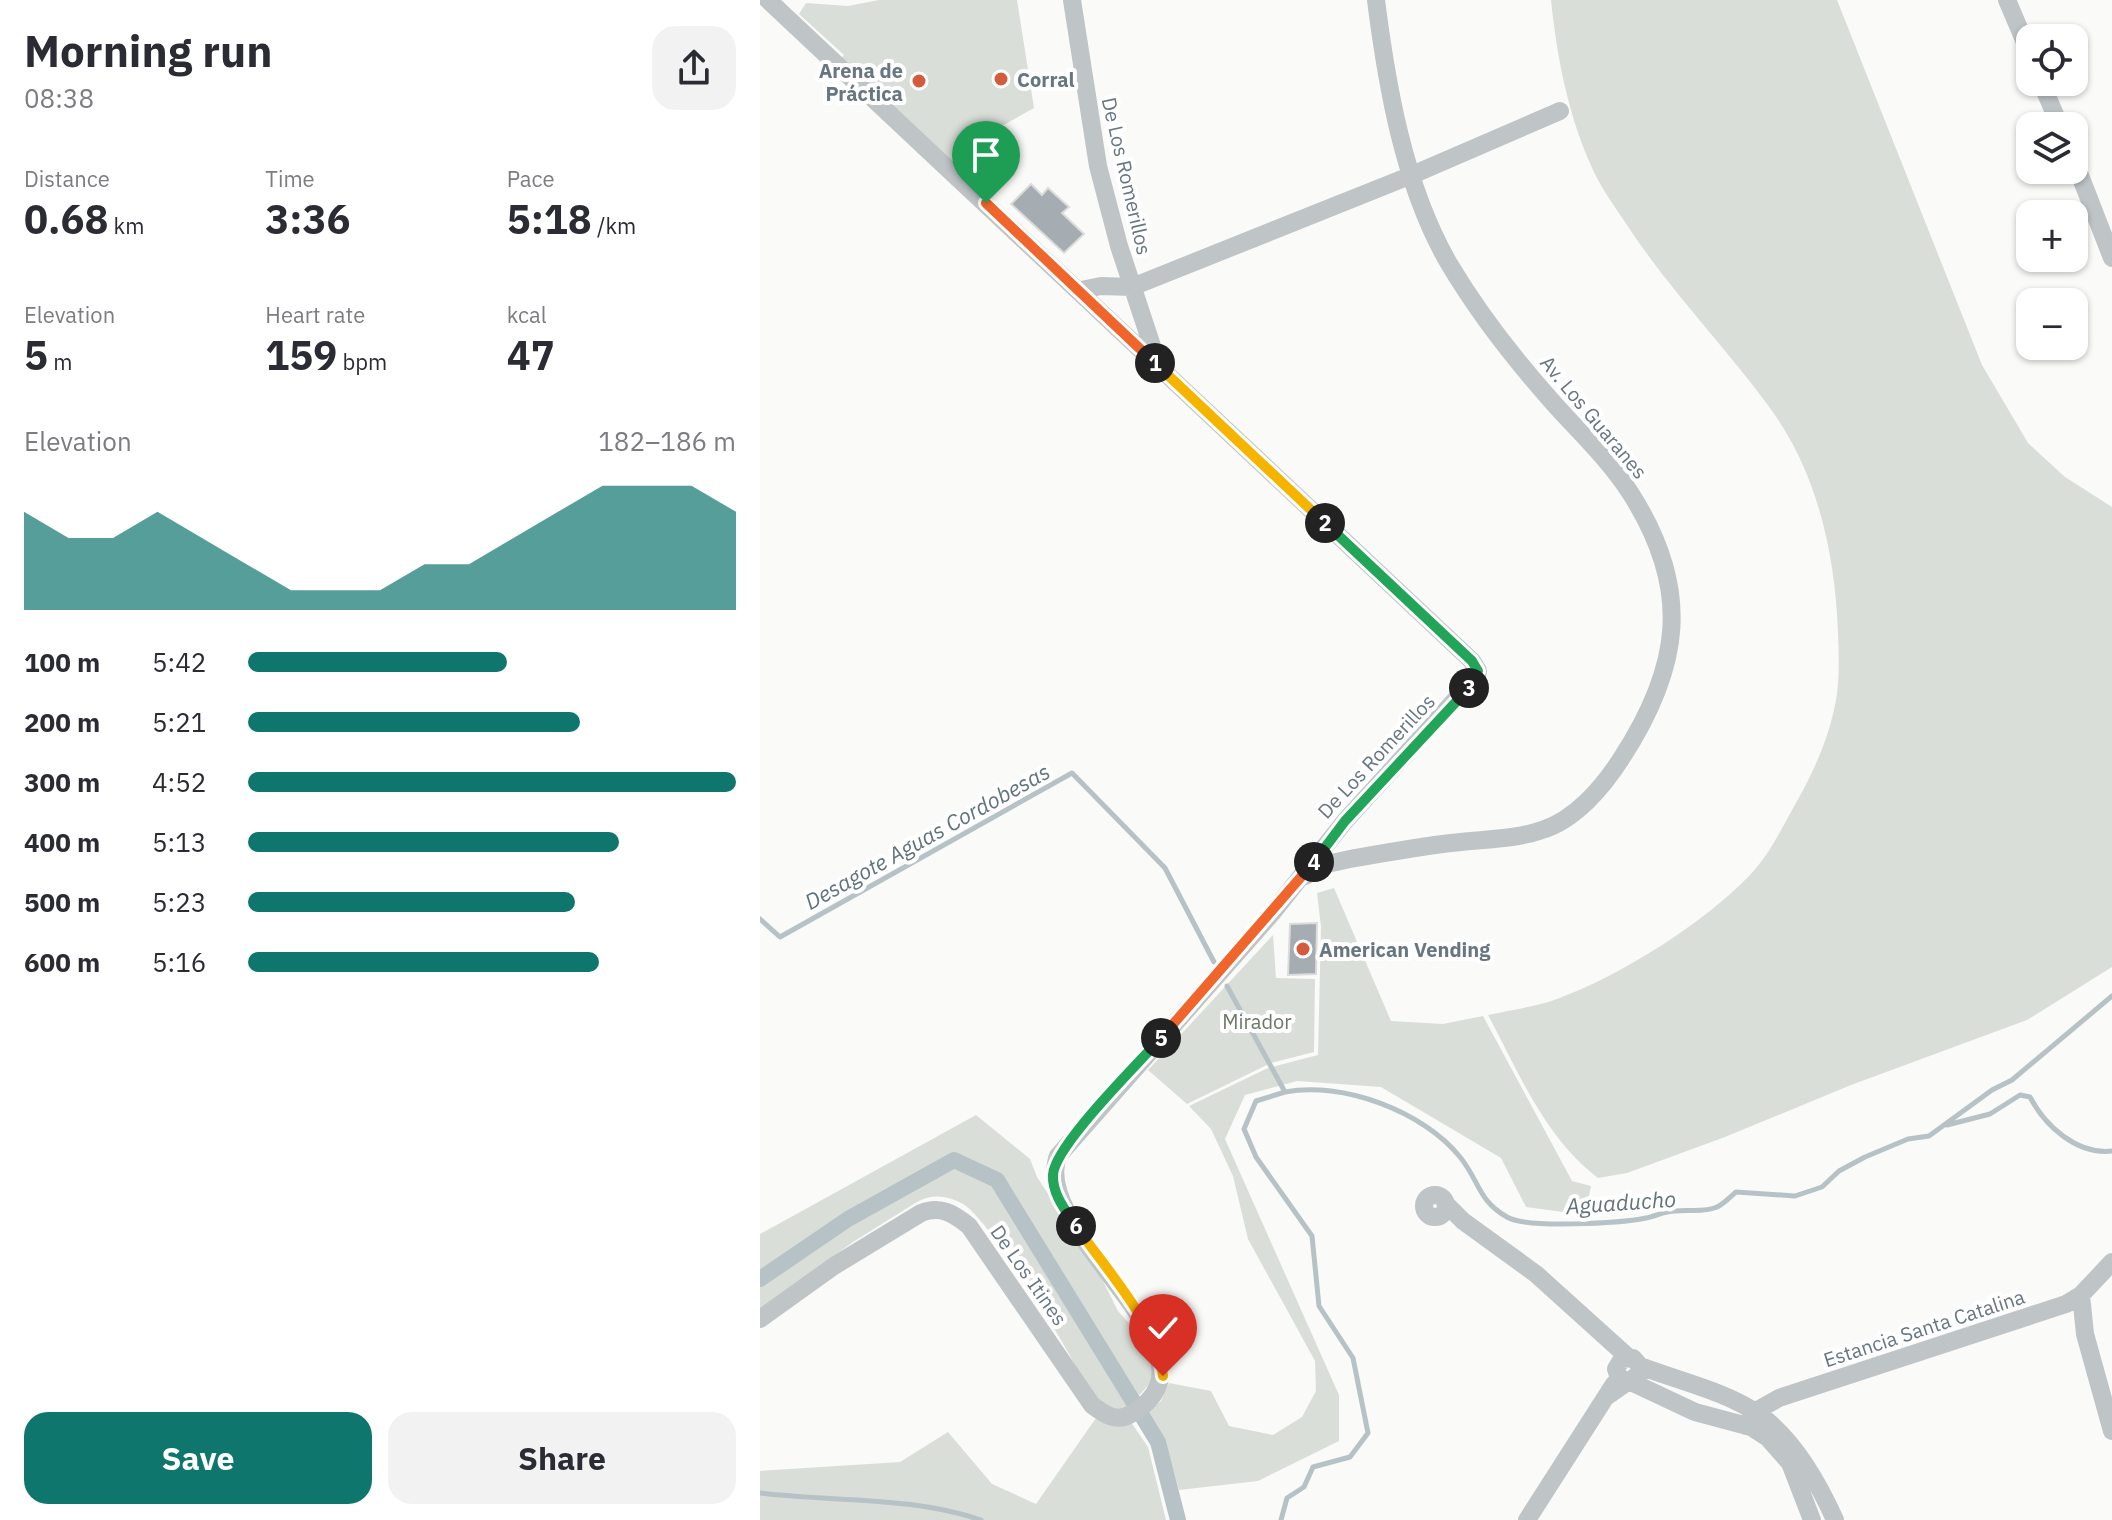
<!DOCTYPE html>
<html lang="en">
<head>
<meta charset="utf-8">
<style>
	body { margin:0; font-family:"IBM Plex Sans",sans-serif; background:#f2f2f3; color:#2b2b33; height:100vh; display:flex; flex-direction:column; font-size:30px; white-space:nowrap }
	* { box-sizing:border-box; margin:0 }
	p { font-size:26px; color:#7c7c81 }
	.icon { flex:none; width:44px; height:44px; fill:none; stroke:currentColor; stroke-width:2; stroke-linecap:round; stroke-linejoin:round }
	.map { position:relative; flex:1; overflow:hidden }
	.side { display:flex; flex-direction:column; background:#fff; width:760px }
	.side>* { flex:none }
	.buttons { position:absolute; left:1256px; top:24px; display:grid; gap:16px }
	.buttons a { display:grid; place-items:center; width:72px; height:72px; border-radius:16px; background:#fff; box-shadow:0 2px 6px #0004; font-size:40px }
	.pin { position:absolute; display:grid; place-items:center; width:68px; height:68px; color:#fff; margin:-82px -34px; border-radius:50% 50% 50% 0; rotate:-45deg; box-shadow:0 0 8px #0007 }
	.pin .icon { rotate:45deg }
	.km { position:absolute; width:40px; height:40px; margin:-20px; border-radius:50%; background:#222; color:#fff; font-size:22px; line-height:40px; text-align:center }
	.round { display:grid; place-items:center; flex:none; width:84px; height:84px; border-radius:24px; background:#f2f2f3 }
	.overview { display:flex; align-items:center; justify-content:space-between; height:136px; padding:0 24px }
	h1 { font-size:44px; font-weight:800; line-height:60px }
	.metrics { display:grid; grid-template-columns:repeat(3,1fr); gap:12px; height:136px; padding:8px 24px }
	.metrics div { display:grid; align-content:center }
	.metrics b { font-size:40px; font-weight:800 }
	.metrics small { font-size:22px; font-weight:400 }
	.metrics p { font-size:22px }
	.chart { height:224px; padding:16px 24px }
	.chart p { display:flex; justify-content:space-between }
	.chart svg { width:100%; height:144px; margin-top:8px; fill:#0f766e; opacity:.7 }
	.cta { display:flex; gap:16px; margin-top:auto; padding:16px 24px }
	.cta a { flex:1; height:92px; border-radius:24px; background:#0f766e; color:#fff; font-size:32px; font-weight:800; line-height:92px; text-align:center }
	.cta a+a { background:#f2f2f3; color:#2b2b33 }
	ul { padding:0 24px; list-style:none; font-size:26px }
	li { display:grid; grid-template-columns:128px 96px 1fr; align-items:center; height:60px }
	li i { height:20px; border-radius:10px; background:#0f766e }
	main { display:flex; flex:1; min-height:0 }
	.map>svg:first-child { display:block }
	.green { fill:#daded8 }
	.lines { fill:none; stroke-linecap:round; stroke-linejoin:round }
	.stream { stroke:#b7c2c6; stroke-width:5 }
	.canal { stroke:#b7c2c6; stroke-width:16 }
	.building { fill:#a5adb2; stroke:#dcdcda; stroke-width:2 }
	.street { stroke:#bfc4c7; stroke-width:18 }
	.split-1-casing { stroke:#fff; stroke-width:16 }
	.split-2-casing { stroke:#fff; stroke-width:16 }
	.split-3-casing { stroke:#fff; stroke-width:16 }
	.split-4-casing { stroke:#fff; stroke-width:16 }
	.split-5-casing { stroke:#fff; stroke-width:16 }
	.split-6-casing { stroke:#fff; stroke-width:16 }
	.split-7-casing { stroke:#fff; stroke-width:16 }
	.split-1 { stroke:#f0652b; stroke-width:10 }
	.split-2 { stroke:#f5b400; stroke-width:10 }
	.split-3 { stroke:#22a559; stroke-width:10 }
	.split-4 { stroke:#22a559; stroke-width:10 }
	.split-5 { stroke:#f0652b; stroke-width:10 }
	.split-6 { stroke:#22a559; stroke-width:10 }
	.split-7 { stroke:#f5b400; stroke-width:10 }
	.poi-dot { fill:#d55b3d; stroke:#fff; stroke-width:3 }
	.labels { text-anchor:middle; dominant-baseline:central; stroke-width:8; stroke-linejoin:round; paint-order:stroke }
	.poi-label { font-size:20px; font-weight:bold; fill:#677680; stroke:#fff; text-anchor:start }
	.street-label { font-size:20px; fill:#677680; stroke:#fff }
	.park-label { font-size:20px; fill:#6a7966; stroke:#fff }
	.water-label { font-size:22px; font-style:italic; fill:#62747a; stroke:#fff }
</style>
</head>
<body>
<main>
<section class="side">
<div class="overview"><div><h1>Morning run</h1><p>08:38</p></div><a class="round"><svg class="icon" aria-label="share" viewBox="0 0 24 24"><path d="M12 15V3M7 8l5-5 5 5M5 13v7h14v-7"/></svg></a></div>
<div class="metrics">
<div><p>Distance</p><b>0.68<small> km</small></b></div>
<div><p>Time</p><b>3:36</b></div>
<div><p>Pace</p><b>5:18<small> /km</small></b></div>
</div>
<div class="metrics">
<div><p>Elevation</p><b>5<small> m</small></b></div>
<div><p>Heart rate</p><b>159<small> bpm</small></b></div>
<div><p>kcal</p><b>47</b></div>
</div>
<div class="chart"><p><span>Elevation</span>182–186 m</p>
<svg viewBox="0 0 160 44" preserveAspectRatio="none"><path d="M0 44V14L10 22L20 22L30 14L40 22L50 30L60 38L70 38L80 38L90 30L100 30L110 22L120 14L130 6L140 6L150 6L160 14V44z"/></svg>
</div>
<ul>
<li><b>100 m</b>5:42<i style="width:53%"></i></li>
<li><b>200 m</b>5:21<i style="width:68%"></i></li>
<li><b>300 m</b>4:52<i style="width:100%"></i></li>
<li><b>400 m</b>5:13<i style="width:76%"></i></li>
<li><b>500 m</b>5:23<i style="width:67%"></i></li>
<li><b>600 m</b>5:16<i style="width:72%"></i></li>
</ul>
<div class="cta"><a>Save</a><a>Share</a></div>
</section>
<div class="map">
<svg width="1352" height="1520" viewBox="0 0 1352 1520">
	<rect width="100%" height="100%" fill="#fafaf8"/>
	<path class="green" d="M119,0H257L274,108L233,131L229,128L212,145L190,161L81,59L84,55L39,14L46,3L88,6Z
		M791,0H1077L1222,365L1268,443L1305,477L1352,507V967L1267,1020L1091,1085L965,1137L867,1173L838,1178C785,1138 759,1073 728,1015C750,1010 775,1007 797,999C860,976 944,923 990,875C1008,856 1020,832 1032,810C1050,779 1066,746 1074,710C1080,685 1079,659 1078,633C1075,552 1057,470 1007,404C961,342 907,287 865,222C852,203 838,183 829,161C807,109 797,57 791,0Z
		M574,888L631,1021L683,1024L723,1016L812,1181L831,1186L825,1215L766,1207L741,1158L621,1087L537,1081L485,1095L465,1139L579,1395V1441L498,1481L419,1490L404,1438L387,1411L401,1401L409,1383L451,1391L469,1426L513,1435L542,1417L556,1391L555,1361L488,1239L473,1176L451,1129L429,1106L508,1068L558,1055L561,927L557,893Z
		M513,935L516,978L555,979L554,1052L511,1063L427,1104L388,1070Z
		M216,1115L270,1159L277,1177L335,1265L358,1311L389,1346L396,1376L366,1411C334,1411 322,1378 309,1354C293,1325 227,1218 203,1204C187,1195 172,1194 157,1202L93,1242L0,1310V1234Z
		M336,1418L371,1422L388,1447L406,1520H0V1471L140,1462L188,1432L232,1484L276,1504Z"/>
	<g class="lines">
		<path class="stream" d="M0,919L20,937L312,773L405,868L454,962
			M467,986L525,1092L496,1101L484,1129L496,1157L552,1236L559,1306L593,1358L608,1433L590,1457L553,1467L544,1487L527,1498L521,1520
			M525,1092C582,1081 663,1111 700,1157C719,1180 718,1201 747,1217C767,1229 861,1223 886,1218C896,1216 905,1211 915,1211C930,1209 943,1213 957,1207C964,1204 970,1197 976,1192L1035,1196L1062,1187L1079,1171L1105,1157L1148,1139L1169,1136L1232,1090L1252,1080L1352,996
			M1187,1125L1230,1114L1260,1095L1270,1097C1285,1126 1317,1155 1352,1151
			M0,1493C74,1502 150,1496 221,1520"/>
		<path class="canal" d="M0,1279L88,1219L194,1160L237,1180L398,1442L418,1520"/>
	</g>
	<path class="building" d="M271,184L282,195L288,188L309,207L302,213L324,234L304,253L251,204Z
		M557,923L556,974L528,975L530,924Z"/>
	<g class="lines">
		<path class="street" d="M8,0L397,365
			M1247,0L1270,54
			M1281,82L1300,126
			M1314,160L1352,258
			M321,290L341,286L372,287L652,175L800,111
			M545,876L567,864L590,859C624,853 657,847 691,843C720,839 754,840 782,830C815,820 843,787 861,759C921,667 932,590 871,494C849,459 816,429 789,398C751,355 717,311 688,262C644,185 627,87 616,0
			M664 1206a11 11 0 1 1 22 0a11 11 0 1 1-22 0Z
			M686,1204L703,1221L776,1274L868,1357
			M1321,1295L1325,1334L1352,1431
			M0,1319L74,1266L161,1213C181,1205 194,1214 209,1226L332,1405C344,1414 356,1423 371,1414C475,1355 269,1234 298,1156L513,912L585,821L717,676L718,671L712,661L399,367L359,246L338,166L312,0
			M880,1366L879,1374L869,1381L859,1378L856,1369L862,1359L873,1358L880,1366C919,1381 965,1391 1000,1415C1034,1440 1058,1482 1075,1520
			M849,1395L869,1381L935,1412L991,1427L1008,1438L1030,1463L1052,1520
			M986,1426L994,1412L1019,1398L1306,1304L1321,1295L1352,1262
			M767,1520L854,1384"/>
	</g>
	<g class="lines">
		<g class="split-1-casing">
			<path id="split-1" d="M226,203L395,363"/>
		</g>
		<g class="split-2-casing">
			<path id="split-2" d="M395,363L565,523"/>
		</g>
		<g class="split-3-casing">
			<path id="split-3" d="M565,523L712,661L718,671L709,688"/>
		</g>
		<g class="split-4-casing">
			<path id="split-4" d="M554,862L585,821L709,688"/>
		</g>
		<g class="split-5-casing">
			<path id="split-5" d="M401,1038L554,862"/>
		</g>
		<g class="split-6-casing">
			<path id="split-6" d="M316,1226C306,1211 292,1194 293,1175C294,1146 378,1064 401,1038"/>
		</g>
		<g class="split-7-casing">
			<path id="split-7" d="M316,1226C344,1267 398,1325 403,1376"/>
		</g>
		<use href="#split-1" class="split-1"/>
		<use href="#split-2" class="split-2"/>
		<use href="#split-3" class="split-3"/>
		<use href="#split-4" class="split-4"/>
		<use href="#split-5" class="split-5"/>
		<use href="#split-6" class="split-6"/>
		<use href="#split-7" class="split-7"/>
	</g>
	<g class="poi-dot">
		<circle cx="241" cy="79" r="8"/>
		<circle cx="159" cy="81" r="8"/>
		<circle cx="543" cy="949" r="8"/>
	</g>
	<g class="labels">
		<g class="poi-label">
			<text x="143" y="70" text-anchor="end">Arena de<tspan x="143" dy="23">Práctica</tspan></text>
			<text x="257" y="79">Corral</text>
			<text x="559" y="949">American Vending</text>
		</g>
		<g class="street-label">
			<text transform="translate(367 176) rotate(77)">De Los Romerillos</text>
			<text transform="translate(834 417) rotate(50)">Av. Los Guaranes</text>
			<text transform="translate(616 756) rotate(-47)">De Los Romerillos</text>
			<text transform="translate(269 1275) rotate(55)">De Los Itines</text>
			<text transform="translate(1164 1328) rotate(-18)">Estancia Santa Catalina</text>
		</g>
		<g class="park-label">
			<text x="497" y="1021">Mirador</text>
		</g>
		<g class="water-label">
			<text transform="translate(167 836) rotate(-29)">Desagote Aguas Cordobesas</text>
			<text transform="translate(861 1202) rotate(-4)">Aguaducho</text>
		</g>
	</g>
</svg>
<div class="buttons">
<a><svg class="icon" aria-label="locate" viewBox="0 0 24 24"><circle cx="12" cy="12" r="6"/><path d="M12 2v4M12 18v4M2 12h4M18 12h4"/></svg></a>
<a><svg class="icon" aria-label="layers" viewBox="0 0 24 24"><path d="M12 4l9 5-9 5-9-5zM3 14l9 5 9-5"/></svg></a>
<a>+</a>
<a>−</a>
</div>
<div class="pin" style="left:226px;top:203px;background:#1e9e55"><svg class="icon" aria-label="arrive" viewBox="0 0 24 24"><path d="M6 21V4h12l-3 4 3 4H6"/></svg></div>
<div class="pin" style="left:403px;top:1376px;background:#d93025"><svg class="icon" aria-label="check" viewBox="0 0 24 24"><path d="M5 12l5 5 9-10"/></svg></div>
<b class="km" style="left:395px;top:363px">1</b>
<b class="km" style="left:565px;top:523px">2</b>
<b class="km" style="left:709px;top:688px">3</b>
<b class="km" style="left:554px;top:862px">4</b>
<b class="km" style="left:401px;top:1038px">5</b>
<b class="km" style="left:316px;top:1226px">6</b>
</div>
</main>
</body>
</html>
